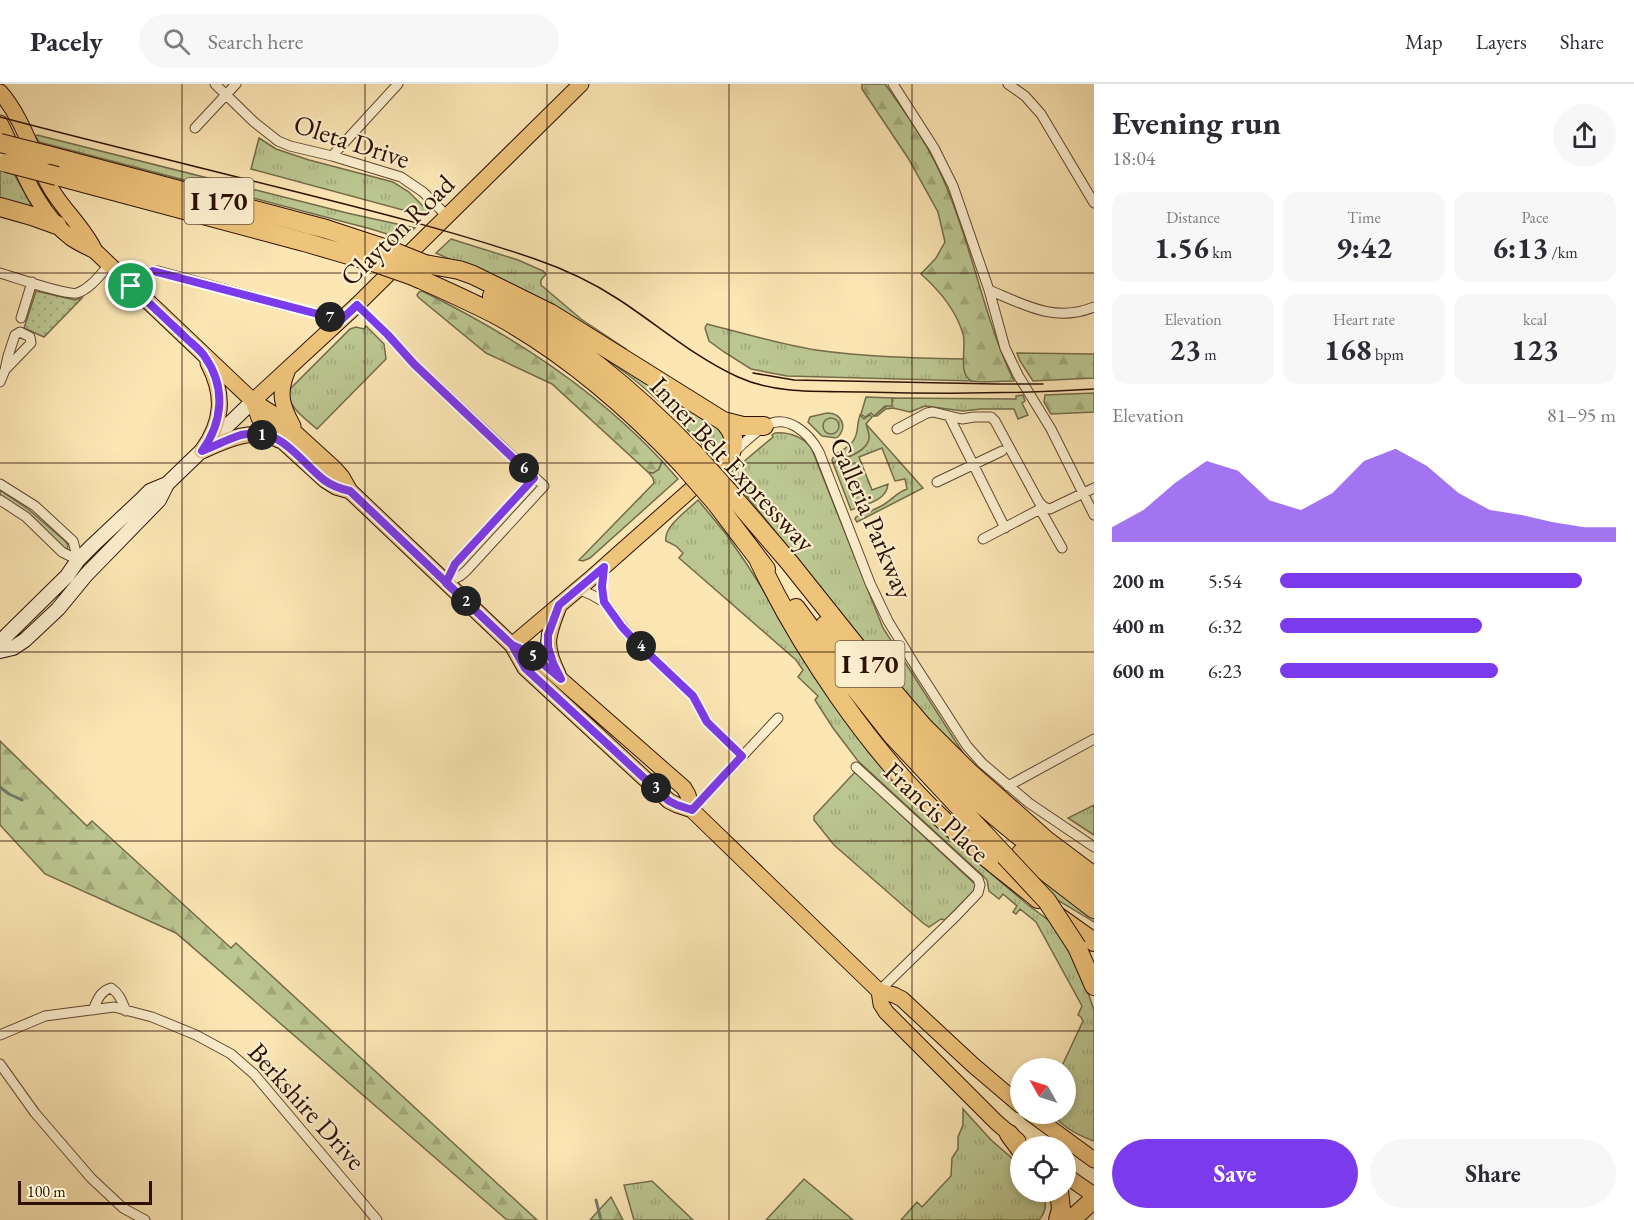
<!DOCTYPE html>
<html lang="en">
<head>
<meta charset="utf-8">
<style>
	body { margin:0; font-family:"EB Garamond",serif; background:#f7f7f7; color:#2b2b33; height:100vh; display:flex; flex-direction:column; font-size:22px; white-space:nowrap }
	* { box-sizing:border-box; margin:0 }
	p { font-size:20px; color:#7c7c81 }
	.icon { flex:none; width:33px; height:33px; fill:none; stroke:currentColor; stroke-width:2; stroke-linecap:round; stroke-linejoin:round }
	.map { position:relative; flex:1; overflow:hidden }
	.sheet { display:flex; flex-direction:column; background:#fff; width:540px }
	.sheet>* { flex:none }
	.needle { width:39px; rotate:309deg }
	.tools { position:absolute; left:1010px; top:974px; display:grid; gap:12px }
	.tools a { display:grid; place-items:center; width:66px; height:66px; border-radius:50%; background:#fff; box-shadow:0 3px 9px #0003; font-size:30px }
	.scale { position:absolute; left:18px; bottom:15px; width:134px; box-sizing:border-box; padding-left:6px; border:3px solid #2d1004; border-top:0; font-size:16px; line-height:21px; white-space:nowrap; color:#2d1004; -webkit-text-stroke:4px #fcefce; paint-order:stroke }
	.pin { position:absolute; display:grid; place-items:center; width:51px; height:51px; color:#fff; margin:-26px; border:3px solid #fff; border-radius:50%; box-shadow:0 2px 6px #0007 }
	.km { position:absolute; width:30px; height:30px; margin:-15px; border-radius:50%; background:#222; color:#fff; font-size:16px; line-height:30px; text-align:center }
	.round { display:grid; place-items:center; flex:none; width:63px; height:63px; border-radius:32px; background:#f7f7f7 }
	.headline { display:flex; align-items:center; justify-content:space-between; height:102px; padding:0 18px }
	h1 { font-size:33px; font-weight:700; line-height:45px }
	.stats { display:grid; grid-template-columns:repeat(3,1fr); gap:9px; height:102px; padding:6px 18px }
	.stats div { display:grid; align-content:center; border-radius:15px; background:#f7f7f7; text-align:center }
	.stats b { font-size:30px; font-weight:700 }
	.stats small { font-size:16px; font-weight:400 }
	.stats p { font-size:16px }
	.chart { height:168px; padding:12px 18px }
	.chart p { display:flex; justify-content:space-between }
	.chart svg { width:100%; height:108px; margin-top:6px; fill:#7c3aed; opacity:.7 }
	.button { display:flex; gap:12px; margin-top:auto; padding:12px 18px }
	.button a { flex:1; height:69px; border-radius:36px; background:#7c3aed; color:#fff; font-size:24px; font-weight:700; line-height:69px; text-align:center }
	.button a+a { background:#f7f7f7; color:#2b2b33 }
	ul { padding:0 18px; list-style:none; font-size:20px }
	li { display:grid; grid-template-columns:96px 72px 1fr; align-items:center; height:45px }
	li i { height:15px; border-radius:8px; background:#7c3aed }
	header { display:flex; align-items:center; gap:36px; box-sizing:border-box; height:84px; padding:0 30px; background:#fff; border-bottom:2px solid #e1e1e2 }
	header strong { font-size:28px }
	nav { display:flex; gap:33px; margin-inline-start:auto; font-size:21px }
	.search { width:420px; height:54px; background:#f7f7f7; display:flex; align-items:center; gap:15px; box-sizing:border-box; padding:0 21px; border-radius:33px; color:#7c7c81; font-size:22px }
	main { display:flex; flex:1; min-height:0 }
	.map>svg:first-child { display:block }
	.grass { fill:url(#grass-tufts); stroke:#746b4a; stroke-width:1.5 }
	.forest { fill:url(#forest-firs); stroke:#746b4a; stroke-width:1.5 }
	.park { fill:url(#park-dots); stroke:#746b4a; stroke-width:1.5 }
	.garden { fill:#bbc690; stroke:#746b4a; stroke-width:1.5 }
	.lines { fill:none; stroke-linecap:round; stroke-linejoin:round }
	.stream { stroke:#717a69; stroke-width:3 }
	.street-casing { stroke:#604630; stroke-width:11 }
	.secondary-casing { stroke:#2d1004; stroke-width:16 }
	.primary-casing { stroke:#2d1004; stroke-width:17 }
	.highway-casing { stroke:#2d1004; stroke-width:20 }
	.street { stroke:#fcefce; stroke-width:9 }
	.secondary { stroke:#fcefce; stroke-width:14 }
	.primary { stroke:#eec37a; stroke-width:15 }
	.highway { stroke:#eec37a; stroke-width:18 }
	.tram { stroke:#2d1004; stroke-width:1.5 }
	.highway-bridge-casing { stroke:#2d1004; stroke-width:20; stroke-linecap:butt }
	.highway-bridge { stroke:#eec37a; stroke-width:18 }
	.route-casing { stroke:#fff; stroke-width:12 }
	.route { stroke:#7c3aed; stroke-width:8 }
	.grid { fill:none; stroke:#2d1004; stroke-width:1.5; stroke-opacity:0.55 }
	.labels { text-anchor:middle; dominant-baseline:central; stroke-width:4.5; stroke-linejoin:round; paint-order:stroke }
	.shield { fill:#fcefce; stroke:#6b5341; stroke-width:1.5 }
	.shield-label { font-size:26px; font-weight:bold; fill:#2d1004 }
	.street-label { font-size:27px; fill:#2d1004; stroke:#fcefce }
</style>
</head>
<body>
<header>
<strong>Pacely</strong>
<div class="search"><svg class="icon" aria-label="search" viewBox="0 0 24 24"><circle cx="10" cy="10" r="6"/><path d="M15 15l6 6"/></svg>Search here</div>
<nav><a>Map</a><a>Layers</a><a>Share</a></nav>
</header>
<main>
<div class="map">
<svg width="1094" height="1136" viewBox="0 0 1094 1136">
	<defs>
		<pattern id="grass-tufts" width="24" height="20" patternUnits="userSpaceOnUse" patternTransform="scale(1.5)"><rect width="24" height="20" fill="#bbc690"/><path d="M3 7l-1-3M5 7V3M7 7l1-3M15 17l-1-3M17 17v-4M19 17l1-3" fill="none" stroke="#a1a97b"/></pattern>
		<pattern id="forest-firs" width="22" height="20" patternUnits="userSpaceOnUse" patternTransform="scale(1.5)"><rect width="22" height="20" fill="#bbc690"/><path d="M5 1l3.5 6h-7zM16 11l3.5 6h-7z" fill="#a1a97b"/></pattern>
		<pattern id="park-dots" width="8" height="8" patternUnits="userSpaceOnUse" patternTransform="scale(1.5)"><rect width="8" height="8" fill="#bbc690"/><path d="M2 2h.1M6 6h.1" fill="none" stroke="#a1a97b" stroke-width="1.8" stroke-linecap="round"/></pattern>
	</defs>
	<rect width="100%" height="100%" fill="#fbe6b4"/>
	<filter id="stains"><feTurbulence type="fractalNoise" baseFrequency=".00333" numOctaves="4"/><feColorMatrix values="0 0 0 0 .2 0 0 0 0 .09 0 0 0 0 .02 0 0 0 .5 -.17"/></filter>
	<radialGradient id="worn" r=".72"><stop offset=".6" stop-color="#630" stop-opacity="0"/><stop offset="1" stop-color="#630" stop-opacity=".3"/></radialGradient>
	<path class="grass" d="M37,51L347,129L415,144L403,155L371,145L39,58L35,52Z
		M259,54L276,65L309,76L393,98L409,108L430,129L425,132L251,85Z
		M0,87L14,90L35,128L0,120Z
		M451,155L518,176L543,187L546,190L541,196V201L581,235L626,265L625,268L518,206L436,169Z
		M707,240C743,249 779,260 816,266C865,273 915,274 964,275C963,286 964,290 972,297L787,292L771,289L751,285L724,268L709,257L705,244Z
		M366,242L384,260L386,275L317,345C306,335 284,321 290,305L350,245L356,243L364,245Z
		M587,258L722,343L728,356L712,371C682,340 652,307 616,282C606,275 595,268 585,262Z
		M1023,311L1025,317L1022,319L1028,331L1018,335L1014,325H981L963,327L925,322L910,328L893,324L886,325L877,332H874L893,317L892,314L1016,315V312Z
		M827,329C842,329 848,343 837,354L822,352L808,338L810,333Z
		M866,340L923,404L857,438L855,435L856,433C865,429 875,426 883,421C892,416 897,408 907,405L905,395L895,397L882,364L859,373L872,406L888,400C887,417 864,421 851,426L833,379L861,366L868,347Z
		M775,349C790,348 801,352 811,363L883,544L965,672L920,627L729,390L773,353L772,351Z
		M662,377L678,395L590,474L583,477L579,476L654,399L653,394L648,388L653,389L659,385Z
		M0,406L28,425L65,457L68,461L67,466H65L0,414Z
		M698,416L726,450L746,479L796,558L887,688L923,729L950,755L1028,821L1055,841L1080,886L1094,926V1057C1080,1052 1061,1043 1053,1029H1065V984H1061L1083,937L1081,933L1078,931L1082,922L1036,838L1020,825L1016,830L1013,828L1017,822L1003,810L999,815L989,807L987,796L982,791L858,677L833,644L815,616L818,612L798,593L803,586L796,576L679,474L683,469L676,462L666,457C663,443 688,426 698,416Z
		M855,688L976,801L974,807L945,836L941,835L929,843L923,839L834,761L814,736V732Z
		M1094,721V751L1068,734Z
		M1012,772L1094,832V838L1049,811Z
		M963,1025L991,1056L1020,1081V1107H1041C1047,1117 1047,1127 1039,1136H901L917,1118L922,1123L951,1092L952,1074L958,1065V1053L963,1041Z
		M804,1095L853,1136H766Z
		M652,1097L693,1136H634L624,1101Z"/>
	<path class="forest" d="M862,0H885C908,32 931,65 946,102C973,165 984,235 1014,297C1005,297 980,299 972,297C957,291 967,262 963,250C956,226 939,206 921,190L936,174L945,158L938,128L908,74L862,5Z
		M422,207C510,250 595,305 662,377L659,385L653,389L648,388L552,300L486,269L418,213L417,211L419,208Z
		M1017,269L1094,270V294L1033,297L1020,277Z
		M1094,309V328L1051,330L1044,318L1045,311Z
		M0,657L87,742L92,737L231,864L236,859L537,1136H507L176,849L45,790L0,741Z
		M611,1113L623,1136H590Z"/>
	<path class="park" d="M36,207L75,216L82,214L44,253L24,244Z"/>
	<path class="garden" d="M866,313L892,314V322H885L874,332L871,329L865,333L861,330Z
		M860,331L864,335L870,331L872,333L866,340C867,344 870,351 869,355C866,369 844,374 833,379L832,376L835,370C846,364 855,360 857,347C858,341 858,337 860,331Z
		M823 342a8 8 0 1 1 16 0a8 8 0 1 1-16 0Z"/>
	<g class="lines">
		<path class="stream" d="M0,703L9,710L22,716
			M596,1116L601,1136"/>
		<g class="street-casing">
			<path id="street" d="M215,0L254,38L278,57L290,62L332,72L401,93L423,108L447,132
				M893,0L934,64L953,102L989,206L1005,264L1018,291L1051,345L1094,431
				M1008,0L1025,12L1041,30L1094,119
				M195,44L236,0
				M332,72L398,0
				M0,189C14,193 67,212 77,209C90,205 100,191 109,181
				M131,202C139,194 146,186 158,187L286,222L341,235
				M989,206C1025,221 1055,239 1094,223
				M357,221L388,251L414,280L544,402L466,487L460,492L446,499
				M21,234L32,198
				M0,298L5,286L31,259L30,253L20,248L15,251L8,272L5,286
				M949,332L1005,444
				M897,345L927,329L933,328L962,335L974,333H991L995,337L1039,418L1044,423L1050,425L1094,404
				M735,367C744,359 754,349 765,342C787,329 809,349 819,368L870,499L888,537L918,586L967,662L982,679L1029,719L1094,763
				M937,398L1002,367
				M0,400L35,422L73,457L78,476
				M0,416L26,433L62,468L78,476
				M1040,425L1062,464
				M983,455L1044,423
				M446,499L455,480L534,394
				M578,505L592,511L604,518L623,543L636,558L693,612L707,638L742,672
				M604,518L602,503L604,484
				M856,683L978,795L980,801L978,809L957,831L879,907
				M1008,702L1094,655
				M692,726L778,634
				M93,926C97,917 100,907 111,904C120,910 122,918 126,927
				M0,951L45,932L114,923L152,933L196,951L231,970L254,990L377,1136
				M0,980L35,1029L91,1094L123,1124L145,1136"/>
		</g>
		<g class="secondary-casing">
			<path id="secondary" d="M0,559L7,551L67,492L78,476L93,461L143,414L150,407L167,400
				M0,567L13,564L25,556L58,525L86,491L159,416L167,400L253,317"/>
		</g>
		<g class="primary-casing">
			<path id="primary" d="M0,8C23,34 33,72 50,103C63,126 84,143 95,167
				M0,39C20,78 35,127 71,154C78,159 87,163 95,167L253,317L278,333L334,384L342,393L350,407L512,561L525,584L669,717L677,721L692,726L879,907L894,911L902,915L973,981L1020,1021
				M287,288C278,310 282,322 293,342
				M253,317L357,221L581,0
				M253,317L259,334L268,344L325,396L336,403L350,407
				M202,367C223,338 225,311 208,279
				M202,367C226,356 252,343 279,356
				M512,561L589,496L730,371
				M512,561L535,573L684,704L688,711L692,726
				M558,590C543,560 548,551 559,522
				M879,907L881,920L886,928L996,1038L1018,1057
				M1030,1029L1094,1076
				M1065,1091L1094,1111"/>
		</g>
		<g class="highway-casing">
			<path id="highway" d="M47,71L326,145L390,166
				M57,92L304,158L376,179
				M0,123L32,132L57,141
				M425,180L459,186L473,191L550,229L723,337L743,342H764
				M413,192C442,205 472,218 500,233C568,271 627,322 681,379
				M492,212C567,251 634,307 693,368
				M723,337C734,348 736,357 730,371
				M728,407L789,478L880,592L923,642L969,688L993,709L1046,756L1094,792
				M715,418L766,485
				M759,477C801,565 869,665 940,733C971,763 1005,788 1038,815
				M796,524L854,603L891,650L1005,772
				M825,541C861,590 898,640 941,683C988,730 1041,770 1094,808
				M1021,769L1094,825
				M1059,833L1094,858
				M1077,863L1094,902
				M1009,1050L1020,1065
				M1058,1136L1061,1125L1059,1107
				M1071,1136L1094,1115"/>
		</g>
		<use href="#street" class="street"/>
		<use href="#secondary" class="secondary"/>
		<use href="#primary" class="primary"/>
		<use href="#highway" class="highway"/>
		<path class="tram" d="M0,33C95,58 190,81 285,105C369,126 453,147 535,175C564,185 592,198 618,215C658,241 694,273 738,293C777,311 823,307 864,308C941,310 1017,310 1094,305
			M753,289L794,296L997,300H1043"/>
		<g class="highway-bridge-casing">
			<path id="highway-bridge" d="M0,59L47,71
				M7,79L57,92
				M390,166L425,180
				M376,179L413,192
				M693,368L728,407
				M681,379L715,418
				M1005,772L1047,817L1077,863"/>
		</g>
		<use href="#highway-bridge" class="highway-bridge"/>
	</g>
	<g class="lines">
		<g class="route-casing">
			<path id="route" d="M131,202C149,219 167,236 185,253C191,259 200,265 205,273C226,303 223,338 202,367C215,362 228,355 241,351C282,342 297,375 324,396C332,402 341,405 350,407L512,561L525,584L669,717L677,721L692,726L742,672L707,638L693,612L636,558L622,543L604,518L602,503L604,483L559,521L548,551V563L553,579L561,595L530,569L512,561L446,499L455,480L534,394L414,280L388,251L357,221L341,236L153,187L145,190L131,202"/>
		</g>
		<use href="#route" class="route"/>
	</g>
	<path class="grid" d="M182,0V1136M365,0V1136M547,0V1136M729,0V1136M912,0V1136M0,189H1094M0,379H1094M0,568H1094M0,757H1094M0,947H1094"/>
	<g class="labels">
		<g class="shield">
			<rect x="184.5" y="94" width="69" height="46" rx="4.5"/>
			<rect x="835.5" y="557" width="69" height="46" rx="4.5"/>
		</g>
		<g class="shield-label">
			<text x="219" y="117">I 170</text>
			<text x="870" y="580">I 170</text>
		</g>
		<g class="street-label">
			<text transform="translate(352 57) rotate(18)">Oleta Drive</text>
			<text transform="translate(397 146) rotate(-44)">Clayton Road</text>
			<text transform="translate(733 380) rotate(47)">Inner Belt Expressway</text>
			<text transform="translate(872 434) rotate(67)">Galleria Parkway</text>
			<text transform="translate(937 728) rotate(43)">Francis Place</text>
			<text transform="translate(307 1022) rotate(48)">Berkshire Drive</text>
		</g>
	</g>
	<rect width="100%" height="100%" filter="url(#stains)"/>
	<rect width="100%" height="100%" fill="url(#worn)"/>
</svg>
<div class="tools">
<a><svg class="needle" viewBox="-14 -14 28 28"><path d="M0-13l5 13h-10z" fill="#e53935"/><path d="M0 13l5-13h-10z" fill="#7c7c81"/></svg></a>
<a><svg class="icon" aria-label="locate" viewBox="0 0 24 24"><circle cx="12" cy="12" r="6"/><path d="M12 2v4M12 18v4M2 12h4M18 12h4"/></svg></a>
</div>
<div class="scale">100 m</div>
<div class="pin" style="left:131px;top:202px;background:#1e9e55"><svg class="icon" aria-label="arrive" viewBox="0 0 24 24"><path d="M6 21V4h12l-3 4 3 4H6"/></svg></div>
<b class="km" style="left:262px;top:351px">1</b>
<b class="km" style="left:466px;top:517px">2</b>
<b class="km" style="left:656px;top:704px">3</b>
<b class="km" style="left:641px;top:562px">4</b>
<b class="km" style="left:533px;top:572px">5</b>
<b class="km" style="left:524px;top:384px">6</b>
<b class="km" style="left:330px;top:233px">7</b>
</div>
<section class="sheet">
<div class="headline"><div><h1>Evening run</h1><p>18:04</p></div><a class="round"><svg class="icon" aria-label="share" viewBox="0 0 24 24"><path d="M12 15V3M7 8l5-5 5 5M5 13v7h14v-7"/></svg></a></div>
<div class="stats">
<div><p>Distance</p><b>1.56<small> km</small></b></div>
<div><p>Time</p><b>9:42</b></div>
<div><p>Pace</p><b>6:13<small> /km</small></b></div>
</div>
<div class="stats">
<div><p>Elevation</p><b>23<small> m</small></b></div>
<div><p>Heart rate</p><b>168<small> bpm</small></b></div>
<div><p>kcal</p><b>123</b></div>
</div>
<div class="chart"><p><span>Elevation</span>81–95 m</p>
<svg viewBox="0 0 160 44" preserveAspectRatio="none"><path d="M0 44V38L10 31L20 20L30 11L40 15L50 27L60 31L70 24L80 11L90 6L100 13L110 24L120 31L130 33L140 36L150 38L160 38V44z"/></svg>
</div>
<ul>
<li><b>200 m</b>5:54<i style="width:90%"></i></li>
<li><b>400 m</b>6:32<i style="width:60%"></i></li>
<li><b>600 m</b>6:23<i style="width:65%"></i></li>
</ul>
<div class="button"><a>Save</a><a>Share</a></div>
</section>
</main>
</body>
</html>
